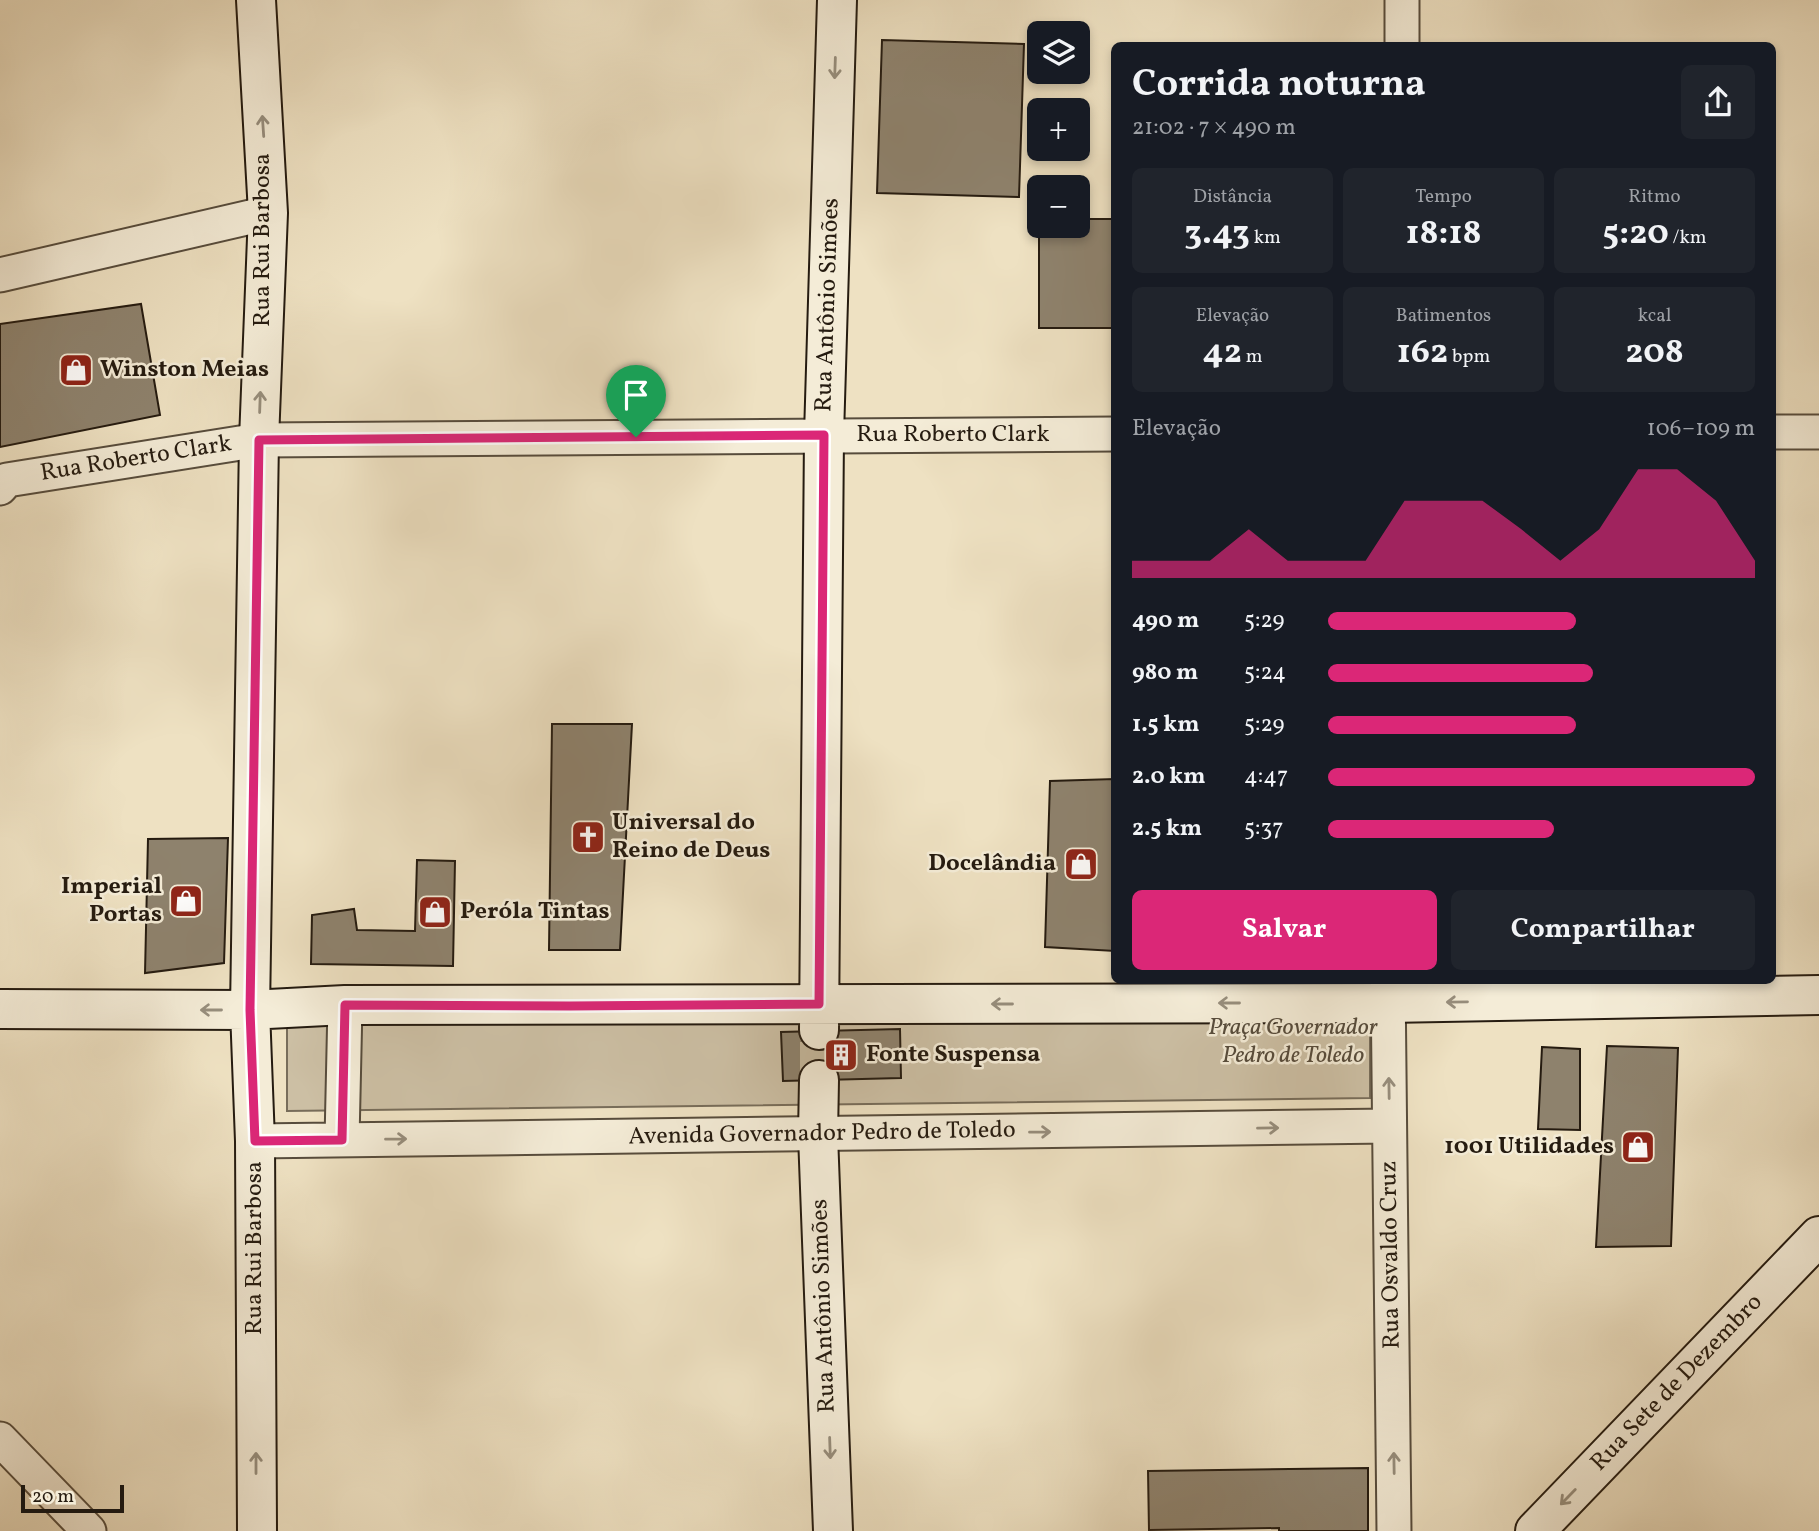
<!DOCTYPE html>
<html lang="pt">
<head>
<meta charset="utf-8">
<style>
	body { margin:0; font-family:Vollkorn,serif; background:#20242c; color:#f1f3f6; height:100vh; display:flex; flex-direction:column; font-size:26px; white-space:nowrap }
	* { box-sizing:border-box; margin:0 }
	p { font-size:23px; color:#9ea1a6 }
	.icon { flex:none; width:38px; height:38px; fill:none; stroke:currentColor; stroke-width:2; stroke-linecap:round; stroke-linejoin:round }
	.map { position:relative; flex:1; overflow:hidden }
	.sheet { position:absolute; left:1111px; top:42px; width:665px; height:942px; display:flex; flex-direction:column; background:#171b24; border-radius:10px; box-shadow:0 4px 10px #0003 }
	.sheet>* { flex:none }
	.buttons { position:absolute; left:1027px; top:21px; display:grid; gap:14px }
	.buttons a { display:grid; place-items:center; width:63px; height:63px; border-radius:10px; background:#171b24; box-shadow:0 4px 10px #0003; font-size:35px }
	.scale { position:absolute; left:21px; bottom:18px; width:103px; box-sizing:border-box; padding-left:7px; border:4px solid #251b10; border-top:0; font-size:19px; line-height:24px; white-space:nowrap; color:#251b10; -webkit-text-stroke:5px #f4ecd7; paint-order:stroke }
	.pin { position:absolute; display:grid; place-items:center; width:60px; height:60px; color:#fff; margin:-72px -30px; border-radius:50% 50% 50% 0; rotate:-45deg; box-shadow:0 0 7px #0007 }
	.pin .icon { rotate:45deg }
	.round { display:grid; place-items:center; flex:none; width:74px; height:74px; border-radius:10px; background:#20242c }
	.overview { display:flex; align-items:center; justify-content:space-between; height:119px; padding:0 21px }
	h1 { font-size:38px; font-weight:700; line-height:52px }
	.metrics { display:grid; grid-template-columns:repeat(3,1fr); gap:10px; height:119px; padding:7px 21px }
	.metrics div { display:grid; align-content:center; border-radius:10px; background:#20242c; text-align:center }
	.metrics b { font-size:35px; font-weight:700 }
	.metrics small { font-size:19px; font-weight:400 }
	.metrics p { font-size:19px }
	.chart { height:196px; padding:14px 21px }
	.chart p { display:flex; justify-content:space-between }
	.chart svg { width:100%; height:126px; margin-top:7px; fill:#db2777; opacity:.7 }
	.action { display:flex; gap:14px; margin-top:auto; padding:14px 21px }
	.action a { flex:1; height:80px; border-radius:10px; background:#db2777; color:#fff; font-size:28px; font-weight:700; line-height:80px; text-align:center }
	.action a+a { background:#20242c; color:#f1f3f6 }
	ul { padding:0 21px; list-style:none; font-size:23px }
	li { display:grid; grid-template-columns:112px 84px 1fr; align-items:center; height:52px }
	li i { height:18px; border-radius:9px; background:#db2777 }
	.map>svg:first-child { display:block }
	.green { fill:#ccbfa4; stroke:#786d5a; stroke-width:2 }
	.building { fill:#8e826d; stroke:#251b10; stroke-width:2 }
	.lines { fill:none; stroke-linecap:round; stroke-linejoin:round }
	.secondary-tunnel { stroke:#c6b99e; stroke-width:38; stroke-dasharray:38 19; stroke-linecap:butt }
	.street-casing { stroke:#574c3c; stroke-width:37 }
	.secondary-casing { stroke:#251b10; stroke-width:42 }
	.street { stroke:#f4ecd7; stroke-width:33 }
	.secondary { stroke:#f4ecd7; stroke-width:38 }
	.oneway { stroke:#978e7d }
	.route-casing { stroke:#fff; stroke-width:14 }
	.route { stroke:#db2777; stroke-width:9 }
	.labels { text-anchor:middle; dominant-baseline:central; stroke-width:5; stroke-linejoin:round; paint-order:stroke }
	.street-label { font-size:24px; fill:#251b10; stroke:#f4ecd7 }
	.poi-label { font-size:24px; font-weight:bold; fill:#251b10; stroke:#f4ecd7; text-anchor:start }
	.park-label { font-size:24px; font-style:italic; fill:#574c3c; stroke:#f4ecd7 }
</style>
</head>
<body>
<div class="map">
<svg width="1819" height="1531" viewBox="0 0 1819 1531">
	<rect width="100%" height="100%" fill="#eee1c2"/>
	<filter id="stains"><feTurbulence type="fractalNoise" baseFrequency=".00286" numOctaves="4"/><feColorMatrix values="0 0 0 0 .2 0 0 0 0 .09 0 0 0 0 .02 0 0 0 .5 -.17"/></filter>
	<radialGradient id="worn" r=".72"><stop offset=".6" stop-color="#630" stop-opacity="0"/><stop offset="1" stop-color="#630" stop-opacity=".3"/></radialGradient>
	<path class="green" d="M1370,984V1098L287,1111V997Z"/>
	<path class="building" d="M882,40L1024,44L1019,197L877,193Z
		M1039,219L1040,226H1078V219H1115V328H1039Z
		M141,304L160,415L0,447V324Z
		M552,724H632L620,950H549Z
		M1115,779V951L1045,947L1050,781Z
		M228,838L224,963L145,973L148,839Z
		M417,860L455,861L453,966L311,964L312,915L354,909L357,930L415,931Z
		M900,1029L901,1078L783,1081L781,1032Z
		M1607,1046L1678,1048L1671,1246L1596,1247Z
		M1542,1047L1580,1049V1130L1538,1129Z
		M1368,1468V1531H1279V1528L1149,1530L1148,1471Z"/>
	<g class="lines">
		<path class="secondary-tunnel" d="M819,1080V1030"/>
		<g class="street-casing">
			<path id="street" d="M1402,46V0
				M0,275L268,213
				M1773,432H1819
				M0,488L7,480L259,440L1115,434
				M1388,980L1394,1531
				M342,1140L345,1005
				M255,1141L1389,1126
				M0,1439L89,1531"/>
		</g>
		<g class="secondary-casing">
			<path id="secondary" d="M256,0L268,213L259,440L250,1010L255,1141L257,1531
				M0,1009L250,1010L345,1005L1388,1003L1819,995
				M819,1030L824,435L837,0
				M819,1080L818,1135L833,1531
				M1535,1531L1819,1236"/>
		</g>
		<use href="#street" class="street"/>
		<use href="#secondary" class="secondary"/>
	</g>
	<defs><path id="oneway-shaft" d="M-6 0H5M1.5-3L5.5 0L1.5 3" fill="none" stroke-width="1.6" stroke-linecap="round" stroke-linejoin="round" transform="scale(1.75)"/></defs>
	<g class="oneway">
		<use href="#oneway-shaft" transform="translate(835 68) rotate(92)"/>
		<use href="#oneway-shaft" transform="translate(263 126) rotate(-94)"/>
		<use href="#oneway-shaft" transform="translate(260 402) rotate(-88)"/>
		<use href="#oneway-shaft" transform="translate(1457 1002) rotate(179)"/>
		<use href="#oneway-shaft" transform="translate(1229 1003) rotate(180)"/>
		<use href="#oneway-shaft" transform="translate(1002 1004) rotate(180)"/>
		<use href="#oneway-shaft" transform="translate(211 1010) rotate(-180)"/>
		<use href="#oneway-shaft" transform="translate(1389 1088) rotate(-91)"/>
		<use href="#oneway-shaft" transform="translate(1268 1128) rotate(-1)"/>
		<use href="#oneway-shaft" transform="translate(1040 1132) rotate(-1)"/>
		<use href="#oneway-shaft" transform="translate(396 1139) rotate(-1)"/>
		<use href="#oneway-shaft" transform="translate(830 1448) rotate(88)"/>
		<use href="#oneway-shaft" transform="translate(256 1463) rotate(-90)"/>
		<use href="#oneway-shaft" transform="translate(1394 1463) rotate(-91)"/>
		<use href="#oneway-shaft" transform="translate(1568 1497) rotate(134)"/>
	</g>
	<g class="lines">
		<g class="route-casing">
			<path id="route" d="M824,435L819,1004L570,1006L345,1005L342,1140L255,1141L250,1010L259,440Z"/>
		</g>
		<use href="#route" class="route"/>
	</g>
	<defs>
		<g id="shop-square" transform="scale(1.75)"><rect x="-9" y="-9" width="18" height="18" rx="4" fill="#8f2418" stroke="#f4ecd7"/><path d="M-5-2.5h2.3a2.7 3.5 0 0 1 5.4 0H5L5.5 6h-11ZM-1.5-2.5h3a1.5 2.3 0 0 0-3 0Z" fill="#fff"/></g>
		<g id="church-square" transform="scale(1.75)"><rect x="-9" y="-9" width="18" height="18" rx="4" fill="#8f2418" stroke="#f4ecd7"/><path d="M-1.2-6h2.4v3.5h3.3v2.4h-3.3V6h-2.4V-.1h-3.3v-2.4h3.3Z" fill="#fff"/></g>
		<g id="building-square" transform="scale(1.75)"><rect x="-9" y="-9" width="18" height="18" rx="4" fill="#8f2418" stroke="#f4ecd7"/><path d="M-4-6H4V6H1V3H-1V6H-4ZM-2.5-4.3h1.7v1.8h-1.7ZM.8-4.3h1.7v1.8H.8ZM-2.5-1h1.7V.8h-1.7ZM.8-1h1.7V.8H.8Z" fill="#fff"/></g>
	</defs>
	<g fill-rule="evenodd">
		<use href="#shop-square" x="76" y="370"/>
		<use href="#church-square" x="588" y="837"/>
		<use href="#shop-square" x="1081" y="864"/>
		<use href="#shop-square" x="186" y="901"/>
		<use href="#shop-square" x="435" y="912"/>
		<use href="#building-square" x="841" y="1055"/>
		<use href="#shop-square" x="1638" y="1147"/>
	</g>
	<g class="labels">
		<g class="street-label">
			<text transform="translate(263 240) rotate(-90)">Rua Rui Barbosa</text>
			<text transform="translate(828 305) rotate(-88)">Rua Antônio Simões</text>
			<text x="953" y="435">Rua Roberto Clark</text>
			<text transform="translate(136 459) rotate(-9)">Rua Roberto Clark</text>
			<text transform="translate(822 1134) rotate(-1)">Avenida Governador Pedro de Toledo</text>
			<text transform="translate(255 1248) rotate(-90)">Rua Rui Barbosa</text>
			<text transform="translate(1391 1255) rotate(-91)">Rua Osvaldo Cruz</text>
			<text transform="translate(824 1306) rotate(-92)">Rua Antônio Simões</text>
			<text transform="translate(1677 1383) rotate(-46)">Rua Sete de Dezembro</text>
		</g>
		<g class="poi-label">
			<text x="100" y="370">Winston Meias</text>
			<text x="612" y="823">Universal do<tspan x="612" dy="28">Reino de Deus</tspan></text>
			<text x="1056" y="864" text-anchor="end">Docelândia</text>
			<text x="162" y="887" text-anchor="end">Imperial<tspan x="162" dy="28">Portas</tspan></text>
			<text x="460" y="912">Peróla Tintas</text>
			<text x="866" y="1055">Fonte Suspensa</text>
			<text x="1614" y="1147" text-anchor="end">1001 Utilidades</text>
		</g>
		<g class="park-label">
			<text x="1293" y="1028">Praça Governador<tspan x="1293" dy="28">Pedro de Toledo</tspan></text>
		</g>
	</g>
	<rect width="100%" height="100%" filter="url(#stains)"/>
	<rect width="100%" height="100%" fill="url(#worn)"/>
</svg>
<div class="buttons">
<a><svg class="icon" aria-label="layers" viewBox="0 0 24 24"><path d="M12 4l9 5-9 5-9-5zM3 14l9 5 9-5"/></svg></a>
<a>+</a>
<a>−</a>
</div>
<div class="scale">20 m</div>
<div class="pin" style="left:636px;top:437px;background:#1e9e55"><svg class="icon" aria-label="arrive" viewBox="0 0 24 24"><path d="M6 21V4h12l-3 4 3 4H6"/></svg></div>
<section class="sheet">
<div class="overview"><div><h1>Corrida noturna</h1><p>21:02 · 7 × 490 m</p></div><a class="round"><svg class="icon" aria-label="share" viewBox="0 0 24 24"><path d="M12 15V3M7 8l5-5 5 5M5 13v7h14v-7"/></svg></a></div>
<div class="metrics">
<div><p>Distância</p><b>3.43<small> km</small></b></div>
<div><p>Tempo</p><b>18:18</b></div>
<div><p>Ritmo</p><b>5:20<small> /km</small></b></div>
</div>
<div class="metrics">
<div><p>Elevação</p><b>42<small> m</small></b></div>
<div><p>Batimentos</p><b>162<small> bpm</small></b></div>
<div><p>kcal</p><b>208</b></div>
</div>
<div class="chart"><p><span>Elevação</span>106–109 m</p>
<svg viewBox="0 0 160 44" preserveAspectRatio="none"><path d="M0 44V38L10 38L20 38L30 27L40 38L50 38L60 38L70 17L80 17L90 17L100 27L110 38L120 27L130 6L140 6L150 17L160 38V44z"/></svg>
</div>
<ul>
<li><b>490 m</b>5:29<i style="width:58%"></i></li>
<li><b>980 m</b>5:24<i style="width:62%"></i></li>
<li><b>1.5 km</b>5:29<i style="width:58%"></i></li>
<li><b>2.0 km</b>4:47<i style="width:100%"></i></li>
<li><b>2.5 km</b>5:37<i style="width:53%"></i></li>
</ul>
<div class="action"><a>Salvar</a><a>Compartilhar</a></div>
</section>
</div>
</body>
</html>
